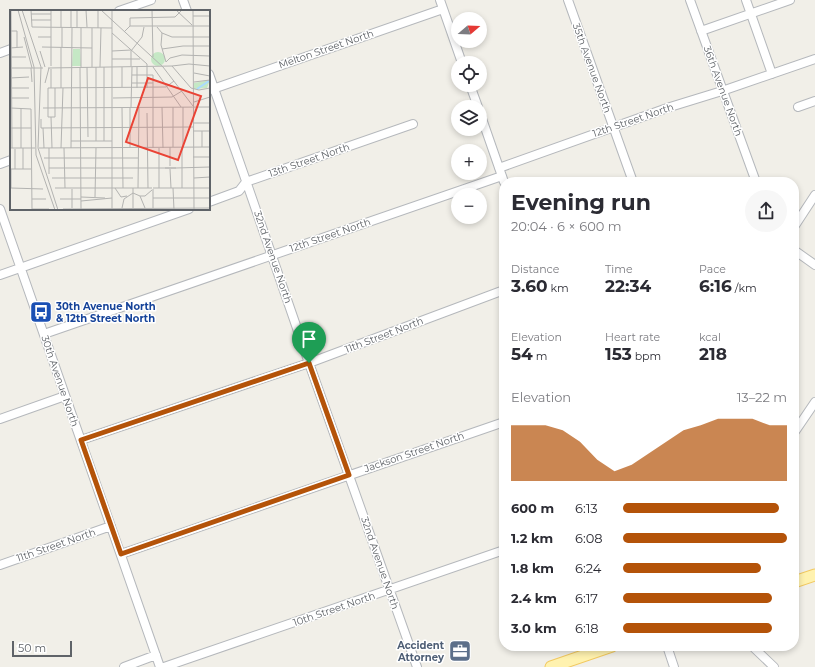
<!DOCTYPE html>
<html lang="en">
<head>
<meta charset="utf-8">
<style>
	body { margin:0; font-family:Montserrat,sans-serif; background:#f7f7f7; color:#2b2b33; height:100vh; display:flex; flex-direction:column; font-size:15px; white-space:nowrap }
	* { box-sizing:border-box; margin:0 }
	p { font-size:13px; color:#7c7c81 }
	.icon { flex:none; width:22px; height:22px; fill:none; stroke:currentColor; stroke-width:2; stroke-linecap:round; stroke-linejoin:round }
	.map { position:relative; flex:1; overflow:hidden }
	.details { position:absolute; left:499px; top:177px; width:300px; height:474px; display:flex; flex-direction:column; background:#fff; border-radius:16px; box-shadow:0 2px 6px #0003 }
	.details>* { flex:none }
	.needle { width:26px; rotate:71deg }
	.buttons { position:absolute; left:451px; top:12px; display:grid; gap:8px }
	.buttons a { display:grid; place-items:center; width:36px; height:36px; border-radius:50%; background:#fff; box-shadow:0 2px 6px #0003; font-size:20px }
	.scale { position:absolute; left:12px; bottom:10px; width:60px; box-sizing:border-box; padding-left:4px; border:2px solid #5f6368; border-top:0; font-size:11px; line-height:14px; white-space:nowrap; color:#5f6368; -webkit-text-stroke:3px #fff; paint-order:stroke }
	.pin { position:absolute; display:grid; place-items:center; width:34px; height:34px; color:#fff; margin:-41px -17px; border-radius:50% 50% 50% 0; rotate:-45deg; box-shadow:0 0 4px #0007 }
	.pin .icon { rotate:45deg }
	.round { display:grid; place-items:center; flex:none; width:42px; height:42px; border-radius:21px; background:#f7f7f7 }
	.head { display:flex; align-items:center; justify-content:space-between; height:68px; padding:0 12px }
	h1 { font-size:22px; font-weight:700; line-height:30px }
	.figures { display:grid; grid-template-columns:repeat(3,1fr); gap:6px; height:68px; padding:4px 12px }
	.figures div { display:grid; align-content:center }
	.figures b { font-size:17px; font-weight:700 }
	.figures small { font-size:11px; font-weight:400 }
	.figures p { font-size:11px }
	.chart { height:112px; padding:8px 12px }
	.chart p { display:flex; justify-content:space-between }
	.chart svg { width:100%; height:72px; margin-top:4px; fill:#b45309; opacity:.7 }
	ul { padding:0 12px; list-style:none; font-size:13px }
	li { display:grid; grid-template-columns:64px 48px 1fr; align-items:center; height:30px }
	li i { height:10px; border-radius:5px; background:#b45309 }
	.map>svg:first-child { display:block }
	.lines { fill:none; stroke-linecap:round; stroke-linejoin:round }
	.minor-casing { stroke:#b5b8bc; stroke-width:10 }
	.major-casing { stroke:#f2c960; stroke-width:13 }
	.minor { stroke:#fff; stroke-width:8 }
	.major { stroke:#fff2af; stroke-width:11 }
	.route-casing { stroke:#fff; stroke-width:8 }
	.route { stroke:#b45309; stroke-width:5 }
	.labels { text-anchor:middle; dominant-baseline:central; stroke-width:3; stroke-linejoin:round; paint-order:stroke }
	.street-label { font-size:10px; fill:#5f6368; stroke:#fff }
	.transit-label { font-size:10px; font-weight:bold; fill:#164399; stroke:#fff; text-anchor:start }
	.service-label { font-size:10px; font-weight:bold; fill:#4e5e75; stroke:#fff; text-anchor:end }
	.inset-river { fill:none; stroke:#aadaff; stroke-width:2 }
	.inset-road { fill:none; stroke:#b3b3b1; stroke-width:1 }
	.view { fill:#ea4335; fill-opacity:0.15; stroke:#ea4335; stroke-width:2 }
	.inset-edge { fill:none; stroke:#5f6368; stroke-width:2 }
</style>
</head>
<body>
<div class="map">
<svg width="815" height="667" viewBox="0 0 815 667">
	<rect width="100%" height="100%" fill="#f1efe8"/>
	<g class="lines">
		<g class="minor-casing">
			<path id="minor" d="M183,0L187,11
				M440,0L462,63
				M568,0L633,182
				M690,0L756,182
				M746,0L772,74
				M119,11L151,0
				M701,31L790,0
				M0,53L11,49
				M209,74L309,363L417,667
				M470,85L478,107
				M210,90L443,9
				M798,107L815,101
				M480,113L504,182
				M0,164L11,160
				M499,168L670,107L722,91L815,59
				M209,202L239,191L246,182L413,124
				M0,209L160,667
				M794,227L815,195
				M794,250L815,265
				M0,275L189,209
				M44,334L502,176
				M0,419L65,396
				M794,433L815,402
				M81,440L309,363L504,290
				M121,554L504,422
				M0,565L111,526
				M667,646L674,667
				M752,646L774,667
				M124,667L156,655
				M164,667L504,550"/>
		</g>
		<g class="major-casing">
			<path id="major" d="M794,582L815,575
				M551,667L612,646"/>
		</g>
		<use href="#minor" class="minor"/>
		<use href="#major" class="major"/>
	</g>
	<g class="lines">
		<g class="route-casing">
			<path id="route" d="M309,363L349,475L121,554L81,440Z"/>
		</g>
		<use href="#route" class="route"/>
	</g>
	<defs>
		<g id="bus-square" transform="scale(1.15)"><rect x="-9" y="-9" width="18" height="18" rx="4" fill="#1a4fb4" stroke="#fff"/><path d="M-5-6H5V4H4V6H2V4H-2V6H-4V4H-5ZM-3.5-4V0h7V-4ZM-3.5 1.2v1.5H-2V1.2ZM2 1.2v1.5H3.5V1.2Z" fill="#fff"/></g>
		<g id="office-square" transform="scale(1.15)"><rect x="-9" y="-9" width="18" height="18" rx="4" fill="#5c6f8a" stroke="#fff"/><path d="M-6-3h4V-5.5h4V-3h4V5H-6ZM-1-4.5V-3h2v-1.5ZM-6 0V1H6V0Z" fill="#fff"/></g>
	</defs>
	<g fill-rule="evenodd">
		<use href="#bus-square" x="41" y="312"/>
		<use href="#office-square" x="460" y="651"/>
	</g>
	<g class="labels">
		<g class="street-label">
			<text transform="translate(326 49) rotate(-19)">Melton Street North</text>
			<text transform="translate(592 68) rotate(70)">35th Avenue North</text>
			<text transform="translate(723 91) rotate(70)">36th Avenue North</text>
			<text transform="translate(633 120) rotate(-19)">12th Street North</text>
			<text transform="translate(309 160) rotate(-19)">13th Street North</text>
			<text transform="translate(330 235) rotate(-19)">12th Street North</text>
			<text transform="translate(273 257) rotate(71)">32nd Avenue North</text>
			<text transform="translate(384 335) rotate(-21)">11th Street North</text>
			<text transform="translate(60 381) rotate(71)">30th Avenue North</text>
			<text transform="translate(414 452) rotate(-19)">Jackson Street North</text>
			<text transform="translate(56 545) rotate(-19)">11th Street North</text>
			<text transform="translate(380 563) rotate(71)">32nd Avenue North</text>
			<text transform="translate(334 609) rotate(-19)">10th Street North</text>
		</g>
		<g class="transit-label">
			<text x="56" y="306">30th Avenue North<tspan x="56" dy="12">&amp; 12th Street North</tspan></text>
		</g>
		<g class="service-label">
			<text x="444" y="645">Accident<tspan x="444" dy="12">Attorney</tspan></text>
		</g>
	</g>
	<g transform="translate(10 10)">
		<rect width="200" height="200" fill="#f1efe8"/>
		<path d="M141 49a7 7 0 1 1 14 0a7 7 0 1 1-14 0Z" fill="#c5e8c5"/>
		<path d="M63,39H70L71,56H62ZM200,70L197,78L184,79V73Z" fill="#c5e8c5"/>
		<path class="inset-river" d="M187,79L199,71"/>
		<path class="inset-road" d="M1,0L2,138M8,0L24,57L26,145L45,200M12,0L31,57L28,138L48,200M21,0L22,17L102,18M41,0V56M51,0V17M76,0L77,17M91,0L153,57L183,96M102,0V200M142,0L143,47M166,0L182,15M183,0L184,200M21,4H41M183,6H200M120,8L165,7L172,0M21,10H41M120,16H200M61,17V0M147,17L152,23L151,35L156,52M67,18V0M88,18V0M1,21H7V37M114,22L120,16V8M102,23L137,54V78M152,23L162,27H200M14,27L22,58M28,27H41M32,37L82,38M52,37V17M0,38L13,37M152,39L173,36H200M30,41L35,57M102,41L121,40M1,47H16M102,49H130M156,52L160,48L172,45L200,46M121,56V41L132,27L134,17M162,56L181,78L189,80L200,78M71,57V18M77,57L78,127M82,57V18M86,57V131M90,57L91,18M94,57V131M143,57L171,97M0,58H33M21,58L22,72M38,58L162,56L179,54L200,56M70,58L71,199M41,59V78M184,63L200,66M122,65H143V97M0,68L19,67M184,72L200,70M35,73L39,58M122,73H143M112,77V57M0,78H19M45,78V107H38V78L156,77L164,71M51,78V37M127,78V57M0,88H19M103,88L162,87L172,81M184,92L200,87M120,97V138M121,97L122,57M143,97V138M152,97L153,138M163,97V137M173,97V137M1,98L21,99L22,200M11,98V138M33,98L200,97M112,98L113,178M137,103L138,178M41,107L42,138M31,109V118L183,117M183,113H200M0,118H21M33,118L34,138M183,121H200M61,131H102M160,137V156M172,137V178M192,137V121M200,137V121M0,138H25M29,138L200,137M39,138V164M51,138L53,78M54,138L55,178M61,138L62,18M149,138V178M183,147H200M34,148H128M39,158H166H155M166,158L200,157M5,159V139M13,159V138M21,159H1V178L33,179M160,159L161,178M42,168H123M184,168L200,167M45,178H142M105,178L111,187L117,186M123,178V198M128,178L129,97M143,178H200M163,178L164,200M62,179V198M130,186H135L142,180M71,187L95,188M85,187L86,138M143,188H200M22,189H36M50,189H71M71,191L102,188M112,198L114,189L123,183L130,186L135,198M143,198V179M22,199H39M53,199L200,198"/>
		<path class="view" d="M138,68L191,86L168,150L116,132Z"/>
		<rect width="200" height="200" class="inset-edge"/>
	</g>
</svg>
<div class="buttons">
<a><svg class="needle" viewBox="-14 -14 28 28"><path d="M0-13l5 13h-10z" fill="#e53935"/><path d="M0 13l5-13h-10z" fill="#7c7c81"/></svg></a>
<a><svg class="icon" aria-label="locate" viewBox="0 0 24 24"><circle cx="12" cy="12" r="6"/><path d="M12 2v4M12 18v4M2 12h4M18 12h4"/></svg></a>
<a><svg class="icon" aria-label="layers" viewBox="0 0 24 24"><path d="M12 4l9 5-9 5-9-5zM3 14l9 5 9-5"/></svg></a>
<a>+</a>
<a>−</a>
</div>
<div class="scale">50 m</div>
<div class="pin" style="left:309px;top:363px;background:#1e9e55"><svg class="icon" aria-label="arrive" viewBox="0 0 24 24"><path d="M6 21V4h12l-3 4 3 4H6"/></svg></div>
<section class="details">
<div class="head"><div><h1>Evening run</h1><p>20:04 · 6 × 600 m</p></div><a class="round"><svg class="icon" aria-label="share" viewBox="0 0 24 24"><path d="M12 15V3M7 8l5-5 5 5M5 13v7h14v-7"/></svg></a></div>
<div class="figures">
<div><p>Distance</p><b>3.60<small> km</small></b></div>
<div><p>Time</p><b>22:34</b></div>
<div><p>Pace</p><b>6:16<small> /km</small></b></div>
</div>
<div class="figures">
<div><p>Elevation</p><b>54<small> m</small></b></div>
<div><p>Heart rate</p><b>153<small> bpm</small></b></div>
<div><p>kcal</p><b>218</b></div>
</div>
<div class="chart"><p><span>Elevation</span>13–22 m</p>
<svg viewBox="0 0 160 44" preserveAspectRatio="none"><path d="M0 44V10L10 10L20 10L30 13L40 20L50 31L60 38L70 34L80 27L90 20L100 13L110 10L120 6L130 6L140 6L150 10L160 10V44z"/></svg>
</div>
<ul>
<li><b>600 m</b>6:13<i style="width:95%"></i></li>
<li><b>1.2 km</b>6:08<i style="width:100%"></i></li>
<li><b>1.8 km</b>6:24<i style="width:84%"></i></li>
<li><b>2.4 km</b>6:17<i style="width:91%"></i></li>
<li><b>3.0 km</b>6:18<i style="width:91%"></i></li>
</ul>
</section>
</div>
</body>
</html>
